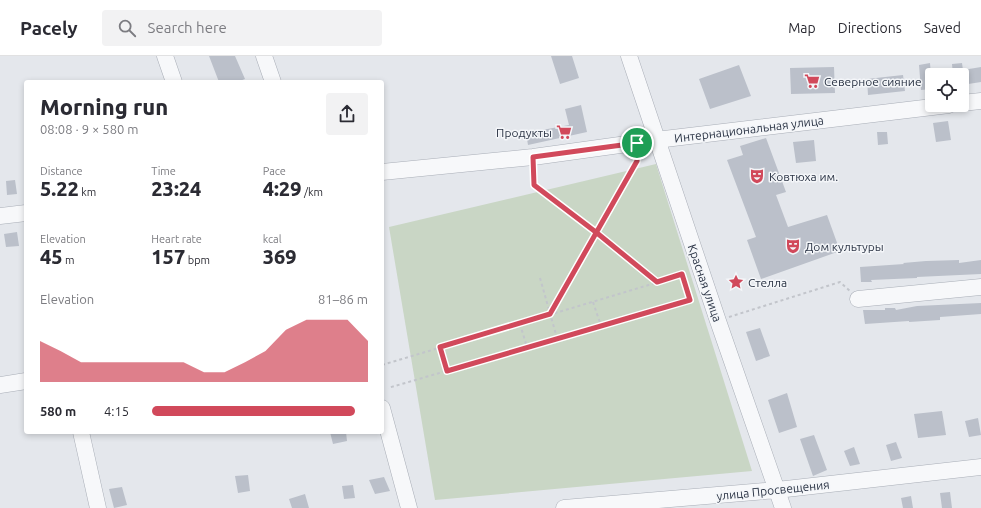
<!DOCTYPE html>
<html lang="en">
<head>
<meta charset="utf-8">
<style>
	body { margin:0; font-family:Ubuntu,sans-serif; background:#f2f2f3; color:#2b2b33; height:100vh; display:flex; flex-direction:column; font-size:15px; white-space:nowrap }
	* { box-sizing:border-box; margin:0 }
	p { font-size:13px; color:#7c7c81 }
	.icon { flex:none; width:22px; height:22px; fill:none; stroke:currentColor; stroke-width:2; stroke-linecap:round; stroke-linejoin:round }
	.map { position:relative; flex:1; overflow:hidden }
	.details { position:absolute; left:24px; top:24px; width:360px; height:354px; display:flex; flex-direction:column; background:#fff; border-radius:4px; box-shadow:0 2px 6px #0003 }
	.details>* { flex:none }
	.tools { position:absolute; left:925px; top:12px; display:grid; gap:8px }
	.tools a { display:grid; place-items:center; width:44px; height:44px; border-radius:4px; background:#fff; box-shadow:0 2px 6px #0003; font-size:20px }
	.pin { position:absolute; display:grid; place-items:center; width:34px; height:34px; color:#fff; margin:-17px; border:2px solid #fff; border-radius:50%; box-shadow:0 1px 4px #0007 }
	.round { display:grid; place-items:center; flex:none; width:42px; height:42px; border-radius:4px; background:#f2f2f3 }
	.summary { display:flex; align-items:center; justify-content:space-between; height:68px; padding:0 16px }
	h1 { font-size:22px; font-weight:800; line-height:30px }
	.metrics { display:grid; grid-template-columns:repeat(3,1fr); gap:6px; height:68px; padding:4px 16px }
	.metrics div { display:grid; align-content:center }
	.metrics b { font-size:20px; font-weight:800 }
	.metrics small { font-size:11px; font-weight:400 }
	.metrics p { font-size:11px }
	.chart { height:112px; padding:8px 16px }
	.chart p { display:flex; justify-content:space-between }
	.chart svg { width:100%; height:72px; margin-top:4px; fill:#d1495b; opacity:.7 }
	ul { padding:0 16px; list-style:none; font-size:13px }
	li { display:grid; grid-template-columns:64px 48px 1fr; align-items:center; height:30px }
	li i { height:10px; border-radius:5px; background:#d1495b }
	header { display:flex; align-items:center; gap:24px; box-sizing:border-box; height:56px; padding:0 20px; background:#fff; border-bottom:1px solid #e1e1e2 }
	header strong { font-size:19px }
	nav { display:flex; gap:22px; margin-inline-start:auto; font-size:14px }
	.search { width:280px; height:36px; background:#f2f2f3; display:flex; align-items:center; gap:10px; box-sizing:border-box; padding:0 14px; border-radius:4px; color:#7c7c81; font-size:15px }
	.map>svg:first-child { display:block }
	.green { fill:#c9d6c5 }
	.building { fill:#bbc0ca }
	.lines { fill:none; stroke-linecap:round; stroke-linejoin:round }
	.minor-casing { stroke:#a9aeb7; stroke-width:17 }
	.path { stroke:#c2c5cb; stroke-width:2; stroke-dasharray:3 3; stroke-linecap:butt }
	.minor { stroke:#f7f8fa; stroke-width:16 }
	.route-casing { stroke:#fff; stroke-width:8 }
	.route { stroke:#d1495b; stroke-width:5 }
	.labels { text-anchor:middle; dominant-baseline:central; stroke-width:3; stroke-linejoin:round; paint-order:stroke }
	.poi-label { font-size:12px; fill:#2b3445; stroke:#f4f6f9; text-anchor:start }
	.street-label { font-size:12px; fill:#2b3445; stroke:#f4f6f9 }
</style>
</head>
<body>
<header>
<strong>Pacely</strong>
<div class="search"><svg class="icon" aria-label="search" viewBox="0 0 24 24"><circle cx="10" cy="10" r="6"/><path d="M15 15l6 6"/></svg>Search here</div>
<nav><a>Map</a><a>Directions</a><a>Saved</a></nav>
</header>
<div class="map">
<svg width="981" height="452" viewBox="0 0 981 452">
	<rect width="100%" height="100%" fill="#e4e7ec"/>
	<path class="green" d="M656,108L752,415L435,444L389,171Z"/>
	<path class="building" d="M209,0H235L245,23L237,26H219Z
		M551,0H572L579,22L560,28Z
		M930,7L932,33L921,34L919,9Z
		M962,7L963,14L981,11V26L962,29V19H953L952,8Z
		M739,9L751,40L710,53L699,23Z
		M834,11L835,37L791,38L790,12Z
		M903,19L905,35L868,39L867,23Z
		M581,49L587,76L528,89L526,77L569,69L565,53Z
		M948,65L951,84L936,86L933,67Z
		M877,76H887L888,88L878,89Z
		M766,82L786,136L776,139L788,171L827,159L840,195L761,223L747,184L756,181L727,104L743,99L740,90Z
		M814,84L816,105L796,107L793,86Z
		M15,124L17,138L7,139L6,125Z
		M17,176L19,190L6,191L4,178Z
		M959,204V207L981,204V218L917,221V222L871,224L872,226H861L860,211L904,208L903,207L926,205Z
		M981,247V258L940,261V264L909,266V265L865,268L863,254H885V252H895L896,254L917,250Z
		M760,272L770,300L756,305L746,276Z
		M787,337L797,371L779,377L768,344Z
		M942,355L946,379L918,382L914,358Z
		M978,362L981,379L969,381L965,365Z
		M330,376H346L347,385L333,388Z
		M814,379L827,414L813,420L800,383Z
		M896,386L902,402L891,405L886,389Z
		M854,391L860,408L850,410L844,395Z
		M248,419L250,435L238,437L235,420Z
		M384,421L390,435L375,438L369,424Z
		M353,429L355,442L344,443L342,430Z
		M122,431L127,449L114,452L109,433Z
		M950,436L952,452H942L940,437Z
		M305,438L309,452H292L289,443Z
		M911,440L913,452H903L901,442Z"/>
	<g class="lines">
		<g class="minor-casing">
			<path id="minor" d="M165,0L174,26
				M264,0L273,26
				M629,0L718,265L783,452
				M962,47L981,45
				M382,116L533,101L656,84L949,49
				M0,160L26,157
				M858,243L981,231
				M0,329L26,325
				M382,352L409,452
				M81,376L98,452
				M564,452L777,434L981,411"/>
		</g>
		<path class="path" d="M533,113L534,129L597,177L657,226
			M540,222L557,282
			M593,246L601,270
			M551,257L637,105V98
			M729,261L840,226L850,235
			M520,268L527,291
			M440,291L447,315
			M382,309L682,219L690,244L388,332"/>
		<use href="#minor" class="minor"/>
	</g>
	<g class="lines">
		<g class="route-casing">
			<path id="route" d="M637,87V105L550,258L440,291L447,315L690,244L682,218L657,226L597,177L534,129L533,101L637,87"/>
		</g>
		<use href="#route" class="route"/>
	</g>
	<defs>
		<g id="supermarket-bare" transform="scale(1.2)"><path d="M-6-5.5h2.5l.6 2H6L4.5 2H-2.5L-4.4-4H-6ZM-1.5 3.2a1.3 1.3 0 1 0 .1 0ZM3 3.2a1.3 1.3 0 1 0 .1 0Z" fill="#d1495b" stroke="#f4f6f9" stroke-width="2.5" paint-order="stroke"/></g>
		<g id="theatre-bare" transform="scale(1.2)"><path d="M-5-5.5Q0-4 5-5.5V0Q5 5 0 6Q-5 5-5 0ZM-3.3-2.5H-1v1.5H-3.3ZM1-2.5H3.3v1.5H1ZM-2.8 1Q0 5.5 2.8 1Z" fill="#d1495b" stroke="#f4f6f9" stroke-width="2.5" paint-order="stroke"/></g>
		<g id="sight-bare" transform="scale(1.2)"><path d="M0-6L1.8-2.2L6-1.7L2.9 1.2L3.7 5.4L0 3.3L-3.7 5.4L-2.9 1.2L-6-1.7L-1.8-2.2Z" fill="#d1495b" stroke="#f4f6f9" stroke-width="2.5" paint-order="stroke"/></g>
	</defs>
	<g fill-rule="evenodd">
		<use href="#supermarket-bare" x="812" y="25"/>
		<use href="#supermarket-bare" x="564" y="76"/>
		<use href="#theatre-bare" x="757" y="120"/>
		<use href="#theatre-bare" x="793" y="190"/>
		<use href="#sight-bare" x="736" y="226"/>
	</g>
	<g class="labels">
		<g class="poi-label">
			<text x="824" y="25">Северное сияние</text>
			<text x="552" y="76" text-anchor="end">Продукты</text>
			<text x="769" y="120">Ковтюха им.</text>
			<text x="805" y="190">Дом культуры</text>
			<text x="748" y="226">Стелла</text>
		</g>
		<g class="street-label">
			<text transform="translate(749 73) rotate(-7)">Интернациональная улица</text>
			<text transform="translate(705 227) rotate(71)">Красная улица</text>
			<text transform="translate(773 434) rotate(-6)">улица Просвещения</text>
		</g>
	</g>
</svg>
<div class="tools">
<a><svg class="icon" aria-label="locate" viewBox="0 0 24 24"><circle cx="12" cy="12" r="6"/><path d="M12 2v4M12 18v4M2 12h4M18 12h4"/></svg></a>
</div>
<div class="pin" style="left:637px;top:87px;background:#1e9e55"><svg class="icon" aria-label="arrive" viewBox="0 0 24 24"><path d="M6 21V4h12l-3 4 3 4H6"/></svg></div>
<section class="details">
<div class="summary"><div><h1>Morning run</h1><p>08:08 · 9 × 580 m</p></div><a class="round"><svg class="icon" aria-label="share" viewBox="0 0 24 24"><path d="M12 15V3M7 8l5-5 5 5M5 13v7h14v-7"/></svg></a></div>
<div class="metrics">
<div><p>Distance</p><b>5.22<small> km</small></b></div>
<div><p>Time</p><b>23:24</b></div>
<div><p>Pace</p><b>4:29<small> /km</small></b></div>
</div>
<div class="metrics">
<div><p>Elevation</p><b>45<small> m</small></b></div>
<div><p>Heart rate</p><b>157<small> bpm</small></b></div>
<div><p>kcal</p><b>369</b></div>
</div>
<div class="chart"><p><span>Elevation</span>81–86 m</p>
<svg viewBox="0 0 160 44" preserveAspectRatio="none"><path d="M0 44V19L10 25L20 32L30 32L40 32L50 32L60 32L70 32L80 38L90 38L100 32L110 25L120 12L130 6L140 6L150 6L160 19V44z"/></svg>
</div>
<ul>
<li><b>580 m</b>4:15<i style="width:94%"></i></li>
</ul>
</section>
</div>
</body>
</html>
